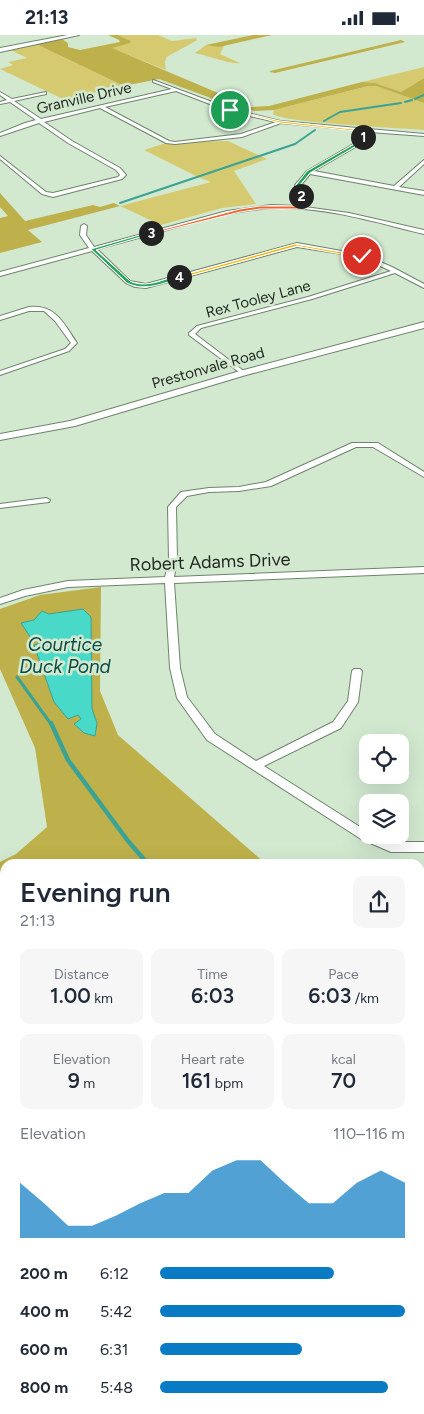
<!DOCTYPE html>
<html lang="en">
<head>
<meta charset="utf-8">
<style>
	body { margin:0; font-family:Figtree,sans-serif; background:#f6f6f7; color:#1f2937; height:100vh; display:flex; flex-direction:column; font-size:19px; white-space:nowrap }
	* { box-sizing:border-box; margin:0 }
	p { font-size:16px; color:#747a83 }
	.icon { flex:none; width:28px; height:28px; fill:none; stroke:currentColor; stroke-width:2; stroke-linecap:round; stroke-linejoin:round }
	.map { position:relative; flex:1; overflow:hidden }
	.side { position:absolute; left:0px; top:824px; width:425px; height:556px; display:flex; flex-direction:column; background:#fff; border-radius:15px 15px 0 0; box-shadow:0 5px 20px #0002 }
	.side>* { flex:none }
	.controls { position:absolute; left:359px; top:699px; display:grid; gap:10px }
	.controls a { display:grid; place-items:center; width:50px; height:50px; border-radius:10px; background:#fff; box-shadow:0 5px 20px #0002; font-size:25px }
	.pin { position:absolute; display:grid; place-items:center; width:42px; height:42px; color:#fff; margin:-21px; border:2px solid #fff; border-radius:50%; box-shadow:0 1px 5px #0007 }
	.km { position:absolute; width:25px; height:25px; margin:-12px; border-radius:50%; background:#222; color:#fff; font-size:14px; line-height:25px; text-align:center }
	.round { display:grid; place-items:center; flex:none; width:52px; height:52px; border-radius:10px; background:#f6f6f7 }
	.headline { display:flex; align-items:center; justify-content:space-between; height:85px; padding:0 20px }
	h1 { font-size:28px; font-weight:600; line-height:38px }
	.stats { display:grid; grid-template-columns:repeat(3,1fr); gap:8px; height:85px; padding:5px 20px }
	.stats div { display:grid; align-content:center; border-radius:10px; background:#f6f6f7; text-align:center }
	.stats b { font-size:21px; font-weight:600 }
	.stats small { font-size:14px; font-weight:400 }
	.stats p { font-size:14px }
	.chart { height:140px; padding:10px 20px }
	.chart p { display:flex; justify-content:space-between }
	.chart svg { width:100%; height:90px; margin-top:5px; fill:#097ac4; opacity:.7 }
	ul { padding:0 20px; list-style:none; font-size:16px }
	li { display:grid; grid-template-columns:80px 60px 1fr; align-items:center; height:38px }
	li i { height:12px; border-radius:6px; background:#097ac4 }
	.status { display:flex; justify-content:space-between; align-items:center; height:35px; padding:0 25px; background:#fff; direction:ltr }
	.status svg { height:14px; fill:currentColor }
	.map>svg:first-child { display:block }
	.green { fill:#d6ca71 }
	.forest { fill:#beb04a }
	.water { fill:#48d9c9; stroke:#3ba395 }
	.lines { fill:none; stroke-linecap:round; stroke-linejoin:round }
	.stream-far3 { stroke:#3ba395; stroke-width:2 }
	.stream-far2 { stroke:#3ba395; stroke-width:3 }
	.stream-far1 { stroke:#3ba395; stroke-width:4.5 }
	.stream { stroke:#3ba395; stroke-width:5.5 }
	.street-casing { stroke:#6e836c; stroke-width:2 }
	.secondary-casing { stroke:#6e836c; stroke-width:2 }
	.street { fill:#fff; fill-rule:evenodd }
	.secondary { fill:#fff; fill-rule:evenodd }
	.split-1 { fill:#f5b400; stroke:#fff }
	.split-2 { fill:#22a559; stroke:#fff }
	.split-3 { fill:#f0652b; stroke:#fff }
	.split-4 { fill:#22a559; stroke:#fff }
	.split-5 { fill:#f5b400; stroke:#fff }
	.labels { text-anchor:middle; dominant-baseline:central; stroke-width:5; stroke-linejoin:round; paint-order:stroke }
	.far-street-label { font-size:15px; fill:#1e261d; stroke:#d2e9d0 }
	.street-label { font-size:18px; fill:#1e261d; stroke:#d2e9d0 }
	.water-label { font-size:19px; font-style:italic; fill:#0a4a44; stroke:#d2e9d0 }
</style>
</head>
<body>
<div class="status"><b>21:13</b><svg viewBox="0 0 49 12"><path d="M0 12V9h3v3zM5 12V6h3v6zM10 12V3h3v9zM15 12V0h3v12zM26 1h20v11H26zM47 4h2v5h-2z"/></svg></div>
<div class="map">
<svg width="424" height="1379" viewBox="0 0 424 1379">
	<rect width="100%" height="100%" fill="#d2e9d0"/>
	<path class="green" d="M118,0H158L172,6L196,3L197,5C193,8 168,21 167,22C164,26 165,31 166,35L111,13L131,6Z
		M36,9L124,51L65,65L0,34L13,30L8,27L27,23L10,15Z
		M206,10L224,11L220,19L240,28C233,30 205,20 195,18Z
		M424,32V43L401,57L375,48L362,47Z
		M368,51H376L424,68V95C402,93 283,88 273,79L274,75Z
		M228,106L267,124L234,136L256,169L222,173L161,190L120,171L211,147L198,142L144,115L169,107Z"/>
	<path class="forest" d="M108,0H118L131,6L130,8L112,13L251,72L269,71L362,47L375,48L401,57L424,43V68L376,51H368L274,75L255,76L230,70L159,44L124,51L36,9L62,4L68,8V12L80,15L120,7L119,5Z
		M253,0H272L219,12L206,10Z
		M401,5L405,7L275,38L270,37V36Z
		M0,158L25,186L93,170L100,172L114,168L120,171L28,195L42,207L0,218V183L8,181L0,172Z
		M101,552L100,656L118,700L266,829H5V890H0V827L16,819L47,792L35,713L0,634V574L40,560Z
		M420,887H424V1379H0V1174L5,1172V1375H420Z"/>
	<path class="water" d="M83,574L91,582L92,674L97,688L95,701L84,698L74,689L81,684L78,680L68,684L54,667L34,610L41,608L36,601L31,603L21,588L34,585L42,576L49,579Z"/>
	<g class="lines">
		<path class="stream-far3" d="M415,64L424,60
			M405,67L412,65
			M324,86L340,77L401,68
			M120,168L295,109L315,95"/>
		<path class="stream-far2" d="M17,642L51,689"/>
		<path class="stream-far1" d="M51,688L68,725L128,806L148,829
			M0,853H5"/>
		<path class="stream" d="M420,1130L424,1131
			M0,1370L5,1364"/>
		<g class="street-casing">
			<path id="street" d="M153,45L231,74L280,86L424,99V101L370,97L359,110L314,136L394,151L424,125V129L399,152L424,156V160L310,139L301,150L305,172L349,178L424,195V199C378,188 330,173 282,173C247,173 214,182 181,191C153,199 125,207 97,214L130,246L146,249L297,208L364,220L392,232L424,249V253L395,238L312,264L201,293L195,299L245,337V339L243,340L189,300V298L197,291L308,262L391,236L361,222L297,212L146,253L135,252L126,248L92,216L0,241V237L89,213L80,200L81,191L84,189L87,191L86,200L94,212L227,176L271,170L300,171L295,150L307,136L355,108L365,96L281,88L242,102L175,109L166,108L100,73L44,87L72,106L120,133L126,140L122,144L53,162L42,159L0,124V121L46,157L53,158L118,142L120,140L116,135L68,108L39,88L0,101V98L25,88L36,85L10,67L0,69V67L7,65L0,60V57L12,64L46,57V59L14,66L41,84L172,54L153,47ZM176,56L228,76L276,87L241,99L175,107L169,106L105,72Z
				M29,272C56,269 64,289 77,308L69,316L0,340V336L65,314L71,308L55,286L44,276H29L0,285V281Z
				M352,408H378L424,437V442L373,412H356L271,451L239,456L209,457L187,461L176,472L177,525L174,542L424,532V538L174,548L180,633L187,662L215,699L256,726L333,687L348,666L352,636L354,634H360L362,636L358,667L341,693L264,731L368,797V800H374L392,807H424V817H391L361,804L207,705L177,663L170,633L165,548L68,552L25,561L0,569V563L23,555L68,546L165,542L169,525L168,472L181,457L209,453L239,452L266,447Z
				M46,463L50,465L49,467L0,473V469Z
				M5,1019V1031L0,1033V1021Z"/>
		</g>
		<g class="secondary-casing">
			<path id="secondary" d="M68,0H79L0,17V13Z
				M424,287V293L246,340L75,391L0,405V399L70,386L240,336Z"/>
		</g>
		<use href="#street" class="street"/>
		<use href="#secondary" class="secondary"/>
	</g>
	<path class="split-1" d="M229,74L280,86L370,96L363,103L361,102L365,97L280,88Z"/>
	<path class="split-2" d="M362,101L365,102L358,110L310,138L300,150L303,161L299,162L296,150L307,136L356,108Z"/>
	<path class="split-3" d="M301,160L303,161L305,174H260L240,177L151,199L149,198L240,174L260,171H301L299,161Z"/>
	<path class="split-4" d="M150,197L154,198L96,215L130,246C146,254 164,244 179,240L181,243C163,248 145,257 127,248L91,214Z"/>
	<path class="split-5" d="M295,209L364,221L362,223L297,211L181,243L177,242Z"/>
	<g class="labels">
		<g class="far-street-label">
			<text transform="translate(84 63) rotate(-13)">Granville Drive</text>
			<text transform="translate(258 264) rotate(-15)">Rex Tooley Lane</text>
			<text transform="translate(208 333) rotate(-16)">Prestonvale Road</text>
		</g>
		<g class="street-label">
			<text transform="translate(210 527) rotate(-2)">Robert Adams Drive</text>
		</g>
		<g class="water-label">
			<text x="65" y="609">Courtice<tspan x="65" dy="22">Duck Pond</tspan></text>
		</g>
	</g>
</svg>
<div class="controls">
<a><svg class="icon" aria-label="locate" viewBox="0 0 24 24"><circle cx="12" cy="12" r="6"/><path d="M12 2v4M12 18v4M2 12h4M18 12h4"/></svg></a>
<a><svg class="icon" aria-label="layers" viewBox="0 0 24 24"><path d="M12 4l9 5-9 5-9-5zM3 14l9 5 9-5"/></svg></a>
</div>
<div class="pin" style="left:230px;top:75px;background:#1e9e55"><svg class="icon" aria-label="arrive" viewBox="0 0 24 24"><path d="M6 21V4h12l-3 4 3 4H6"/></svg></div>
<div class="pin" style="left:362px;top:221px;background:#d93025"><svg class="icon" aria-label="check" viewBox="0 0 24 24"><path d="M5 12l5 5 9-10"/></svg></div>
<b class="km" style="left:363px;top:102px">1</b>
<b class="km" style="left:301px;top:161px">2</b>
<b class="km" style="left:151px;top:198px">3</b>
<b class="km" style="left:179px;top:242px">4</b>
<section class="side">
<div class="headline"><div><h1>Evening run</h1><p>21:13</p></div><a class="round"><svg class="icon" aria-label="share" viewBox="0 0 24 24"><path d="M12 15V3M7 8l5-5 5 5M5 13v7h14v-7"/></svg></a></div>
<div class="stats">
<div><p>Distance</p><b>1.00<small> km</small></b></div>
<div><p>Time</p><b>6:03</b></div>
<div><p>Pace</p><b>6:03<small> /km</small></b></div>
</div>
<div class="stats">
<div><p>Elevation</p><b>9<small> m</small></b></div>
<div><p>Heart rate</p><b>161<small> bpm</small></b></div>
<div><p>kcal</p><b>70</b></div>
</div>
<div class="chart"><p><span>Elevation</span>110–116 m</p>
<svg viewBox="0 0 160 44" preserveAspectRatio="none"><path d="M0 44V17L10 27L20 38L30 38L40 33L50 27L60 22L70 22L80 11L90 6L100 6L110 17L120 27L130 27L140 17L150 11L160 17V44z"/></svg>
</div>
<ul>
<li><b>200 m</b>6:12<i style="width:71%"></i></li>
<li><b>400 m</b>5:42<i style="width:100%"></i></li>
<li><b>600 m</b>6:31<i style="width:58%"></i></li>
<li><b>800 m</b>5:48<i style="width:93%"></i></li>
</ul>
</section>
</div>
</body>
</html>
